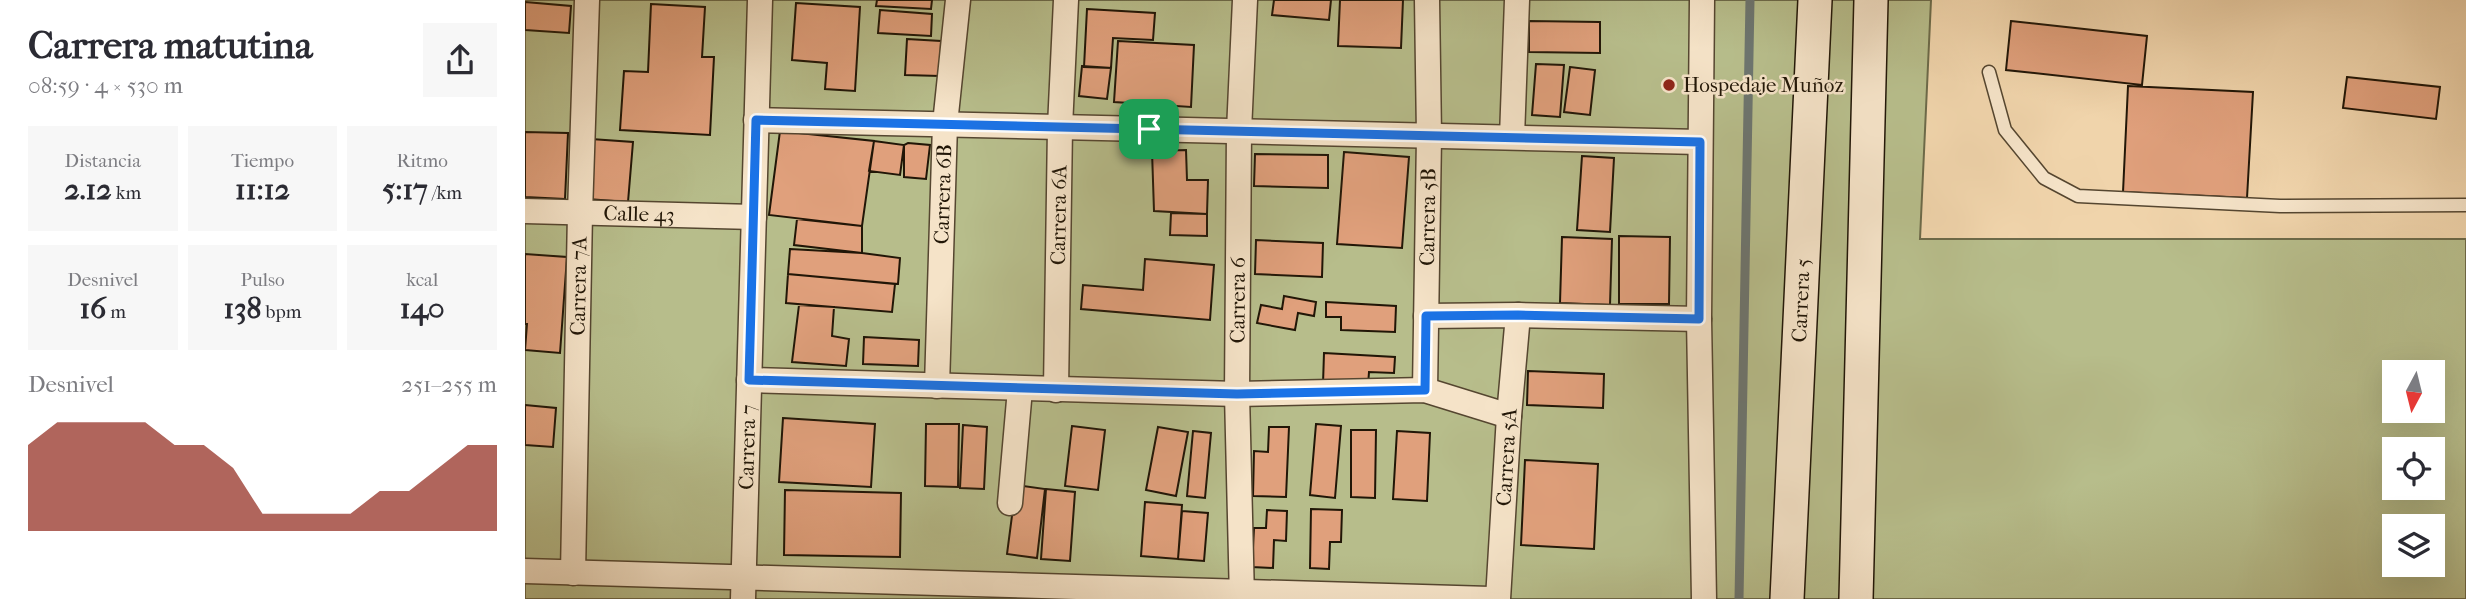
<!DOCTYPE html>
<html lang="es">
<head>
<meta charset="utf-8">
<style>
	body { margin:0; font-family:"IM FELL French Canon",serif; background:#f7f7f7; color:#2b2b33; height:100vh; display:flex; flex-direction:column; font-size:26px; white-space:nowrap }
	* { box-sizing:border-box; margin:0 }
	p { font-size:23px; color:#7c7c81 }
	.icon { flex:none; width:38px; height:38px; fill:none; stroke:currentColor; stroke-width:2; stroke-linecap:round; stroke-linejoin:round }
	.map { position:relative; flex:1; overflow:hidden }
	.side { display:flex; flex-direction:column; background:#fff; width:525px }
	.side>* { flex:none }
	.needle { width:46px; rotate:187deg }
	.controls { position:absolute; left:1857px; top:360px; display:grid; gap:14px }
	.controls a { display:grid; place-items:center; width:63px; height:63px; border-radius:0px; background:#fff; box-shadow:0 7px 28px #0002; font-size:35px }
	.pin { position:absolute; display:grid; place-items:center; width:60px; height:60px; color:#fff; margin:-30px; border-radius:14px; box-shadow:0 4px 10px #0006 }
	.round { display:grid; place-items:center; flex:none; width:74px; height:74px; border-radius:0px; background:#f7f7f7 }
	.head { display:flex; align-items:center; justify-content:space-between; height:119px; padding:0 28px }
	h1 { font-size:38px; font-weight:800; line-height:52px }
	.figures { display:grid; grid-template-columns:repeat(3,1fr); gap:10px; height:119px; padding:7px 28px }
	.figures div { display:grid; align-content:center; border-radius:0px; background:#f7f7f7; text-align:center }
	.figures b { font-size:30px; font-weight:800 }
	.figures small { font-size:19px; font-weight:400 }
	.figures p { font-size:19px }
	.chart { height:196px; padding:14px 28px }
	.chart p { display:flex; justify-content:space-between }
	.chart svg { width:100%; height:126px; margin-top:7px; fill:#8f2418; opacity:.7 }
	main { display:flex; flex:1; min-height:0 }
	.map>svg:first-child { display:block }
	.green { fill:#b7bd8b; stroke:#6c6a49; stroke-width:2; fill-rule:evenodd }
	.lines { fill:none; stroke-linecap:round; stroke-linejoin:round }
	.stream { stroke:#6d756f; stroke-width:9 }
	.building { fill:#e0a07c; stroke:#211607; stroke-width:2 }
	.service-casing { stroke:#554630; stroke-width:15 }
	.minor-casing { stroke:#554630; stroke-width:27 }
	.secondary-casing { stroke:#211607; stroke-width:36 }
	.service { stroke:#f5e3c8; stroke-width:12 }
	.minor { stroke:#f5e3c8; stroke-width:24 }
	.secondary { stroke:#f5e3c8; stroke-width:33 }
	.route-casing { stroke:#fff; stroke-width:14 }
	.route { stroke:#1a73e8; stroke-width:9 }
	.poi-dot { fill:#8f2418; stroke:#f5e3c8; stroke-width:2.5 }
	.labels { text-anchor:middle; dominant-baseline:central; stroke-width:5; stroke-linejoin:round; paint-order:stroke }
	.poi-label { font-size:21px; fill:#211607; stroke:#f5e3c8; text-anchor:start }
	.street-label { font-size:21px; fill:#211607; stroke:#f5e3c8 }
</style>
</head>
<body>
<main>
<section class="side">
<div class="head"><div><h1>Carrera matutina</h1><p>08:59 · 4 × 530 m</p></div><a class="round"><svg class="icon" aria-label="share" viewBox="0 0 24 24"><path d="M12 15V3M7 8l5-5 5 5M5 13v7h14v-7"/></svg></a></div>
<div class="figures">
<div><p>Distancia</p><b>2.12<small> km</small></b></div>
<div><p>Tiempo</p><b>11:12</b></div>
<div><p>Ritmo</p><b>5:17<small> /km</small></b></div>
</div>
<div class="figures">
<div><p>Desnivel</p><b>16<small> m</small></b></div>
<div><p>Pulso</p><b>138<small> bpm</small></b></div>
<div><p>kcal</p><b>140</b></div>
</div>
<div class="chart"><p><span>Desnivel</span>251–255 m</p>
<svg viewBox="0 0 160 44" preserveAspectRatio="none"><path d="M0 44V14L10 6L20 6L30 6L40 6L50 14L60 14L70 22L80 38L90 38L100 38L110 38L120 30L130 30L140 22L150 14L160 14V44z"/></svg>
</div>
</section>
<div class="map">
<svg width="1941" height="599" viewBox="0 0 1941 599">
	<rect width="100%" height="100%" fill="#f0d4ab"/>
	<filter id="stains"><feTurbulence type="fractalNoise" baseFrequency=".00286" numOctaves="4"/><feColorMatrix values="0 0 0 0 .2 0 0 0 0 .09 0 0 0 0 .02 0 0 0 .5 -.17"/></filter>
	<radialGradient id="worn" r=".72"><stop offset=".6" stop-color="#630" stop-opacity="0"/><stop offset="1" stop-color="#630" stop-opacity=".3"/></radialGradient>
	<path class="green" d="M0,0H1406L1395,239H1941V599H0ZM1869,373H1908V411H1869ZM1869,450H1908V488H1869ZM1869,527H1908V565H1869Z"/>
	<g class="lines">
		<path class="stream" d="M1214,599L1225,0"/>
	</g>
	<path class="building" d="M352,0H407L406,9L351,6Z
		M749,0H806L804,20L747,15Z
		M815,0H878L876,48L813,46Z
		M0,2L46,6L44,33L0,30Z
		M271,3L335,7L330,91L300,89L302,63L267,60Z
		M126,4L180,7L177,57H189L185,135L95,130L99,71L123,72Z
		M562,9L630,13L628,40L588,38L586,68L559,67Z
		M355,10L407,14L406,36L353,33Z
		M1004,21L1075,22V53L1004,52Z
		M1486,21L1622,36L1617,85L1481,70Z
		M382,39L416,41L415,76L380,75Z
		M593,41L669,45L666,107L589,102Z
		M1011,64L1039,65L1035,117L1007,115Z
		M557,66L586,68L582,99L554,96Z
		M1045,67L1070,70L1065,115L1039,112Z
		M1822,77L1915,87L1911,119L1818,108Z
		M1603,86L1728,92L1722,198L1598,192Z
		M255,131L349,141L337,226L244,215Z
		M0,132L43,133L40,199L0,197Z
		M66,139L108,142L103,202L62,199Z
		M349,141L379,145L375,175L344,171Z
		M383,143L405,145L401,179L379,177V145Z
		M661,150L662,180H683L682,214L629,211L627,151Z
		M819,152L884,157L877,248L812,244Z
		M730,154L803,155V188L729,186Z
		M1057,156L1089,158L1085,232L1052,230Z
		M646,213L682,214V236L645,235Z
		M272,219L337,226V253L269,245Z
		M1094,236L1145,237L1144,304H1094Z
		M1037,237L1087,239L1085,305L1035,303Z
		M731,240L798,243L797,277L730,274Z
		M265,249L337,253L375,258L373,284L263,274Z
		M0,254L42,257L35,353L0,350L2,324H0Z
		M620,259L689,265L685,320L556,309L558,285L618,290Z
		M263,274L370,284L367,312L261,303Z
		M759,296L791,302L789,316L773,313L770,330L732,323L736,305L757,309Z
		M801,302L871,306L870,332L816,330V317H801Z
		M274,305L309,307L307,336L324,339L321,366L267,362Z
		M339,337L394,340L393,366L338,364Z
		M799,353L870,357L869,373L844,372L843,386L798,384Z
		M1003,371L1079,374L1078,408L1002,405Z
		M0,405L31,408L28,447L0,445Z
		M258,418L350,424L346,487L254,482Z
		M401,424H434L433,487L400,486Z
		M791,424L816,426L810,498L785,495Z
		M438,425L462,427L459,489L435,488Z
		M547,426L580,430L573,490L540,486Z
		M633,427L663,432L651,496L621,490Z
		M744,427H764L761,497L728,496L729,451L743,452Z
		M826,430H851L850,498L826,497Z
		M668,431L686,433L680,498L662,496Z
		M872,431L905,433L902,501L868,499Z
		M1000,460L1073,464L1069,549L996,545Z
		M491,485L520,489L512,558L482,554Z
		M521,489L550,492L545,561L516,559Z
		M260,490L376,493L375,557L259,555Z
		M620,502L657,505L653,559L616,556Z
		M786,509L817,510L816,542H805L804,569L785,568Z
		M742,510L762,511L761,541L749,540L748,568L727,567L729,528H741Z
		M657,511L683,513L679,561L653,559Z"/>
	<g class="lines">
		<g class="service-casing">
			<path id="service" d="M1464,72L1480,130L1519,178L1553,196L1755,206L1941,205"/>
		</g>
		<g class="minor-casing">
			<g id="minor">
				<path d="M1177,0L1174,319L1179,599"/>
				<path d="M231,120L1175,142"/>
				<path d="M987,137L992,0"/>
				<path id="s1" d="M0,211L229,217"/>
				<path d="M901,316L993,315L1174,319"/>
				<path d="M224,380L712,394L900,390L984,416"/>
				<path id="s2" d="M412,386L420,124L433,0"/>
				<path id="s3" d="M531,390L535,127L541,0"/>
				<path id="s4" d="M900,390L904,136L902,0"/>
				<path d="M485,503L495,389"/>
				<path d="M0,571L965,599"/>
				<path id="s5" d="M48,573L55,213L62,0"/>
				<path id="s6" d="M218,599L235,0"/>
				<path id="s7" d="M717,599L712,394L714,131L720,0"/>
				<path id="s8" d="M973,599L984,416L993,315"/>
			</g>
		</g>
		<g class="secondary-casing">
			<g id="secondary">
				<path id="s9" d="M1262,599L1290,0"/>
				<path d="M1331,599L1346,0"/>
			</g>
		</g>
		<use href="#service" class="service"/>
		<use href="#minor" class="minor"/>
		<use href="#secondary" class="secondary"/>
	</g>
	<g class="lines">
		<g class="route-casing">
			<path id="route" d="M231,120L1175,142L1174,319L993,315L901,316L900,390L712,394L224,380Z"/>
		</g>
		<use href="#route" class="route"/>
	</g>
	<circle class="poi-dot" cx="1144" cy="85" r="7"/>
	<g class="labels">
		<g class="poi-label">
			<text x="1158" y="85">Hospedaje Muñoz</text>
		</g>
		<g class="street-label">
			<text stroke="none"><textPath href="#s2" startOffset="192">Carrera 6B</textPath></text>
			<text stroke="none"><textPath href="#s1" startOffset="114">Calle 43</textPath></text>
			<text stroke="none"><textPath href="#s3" startOffset="175">Carrera 6A</textPath></text>
			<text stroke="none"><textPath href="#s4" startOffset="173">Carrera 5B</textPath></text>
			<text stroke="none"><textPath href="#s5" startOffset="287">Carrera 7A</textPath></text>
			<text stroke="none"><textPath href="#s7" startOffset="299">Carrera 6</textPath></text>
			<text stroke="none"><textPath href="#s9" startOffset="299">Carrera 5</textPath></text>
			<text stroke="none"><textPath href="#s6" startOffset="152">Carrera 7</textPath></text>
			<text stroke="none"><textPath href="#s8" startOffset="142">Carrera 5A</textPath></text>
		</g>
	</g>
	<rect width="100%" height="100%" filter="url(#stains)"/>
	<rect width="100%" height="100%" fill="url(#worn)"/>
</svg>
<div class="controls">
<a><svg class="needle" viewBox="-14 -14 28 28"><path d="M0-13l5 13h-10z" fill="#e53935"/><path d="M0 13l5-13h-10z" fill="#7c7c81"/></svg></a>
<a><svg class="icon" aria-label="locate" viewBox="0 0 24 24"><circle cx="12" cy="12" r="6"/><path d="M12 2v4M12 18v4M2 12h4M18 12h4"/></svg></a>
<a><svg class="icon" aria-label="layers" viewBox="0 0 24 24"><path d="M12 4l9 5-9 5-9-5zM3 14l9 5 9-5"/></svg></a>
</div>
<div class="pin" style="left:624px;top:129px;background:#1e9e55"><svg class="icon" aria-label="arrive" viewBox="0 0 24 24"><path d="M6 21V4h12l-3 4 3 4H6"/></svg></div>
</div>
</main>
</body>
</html>
